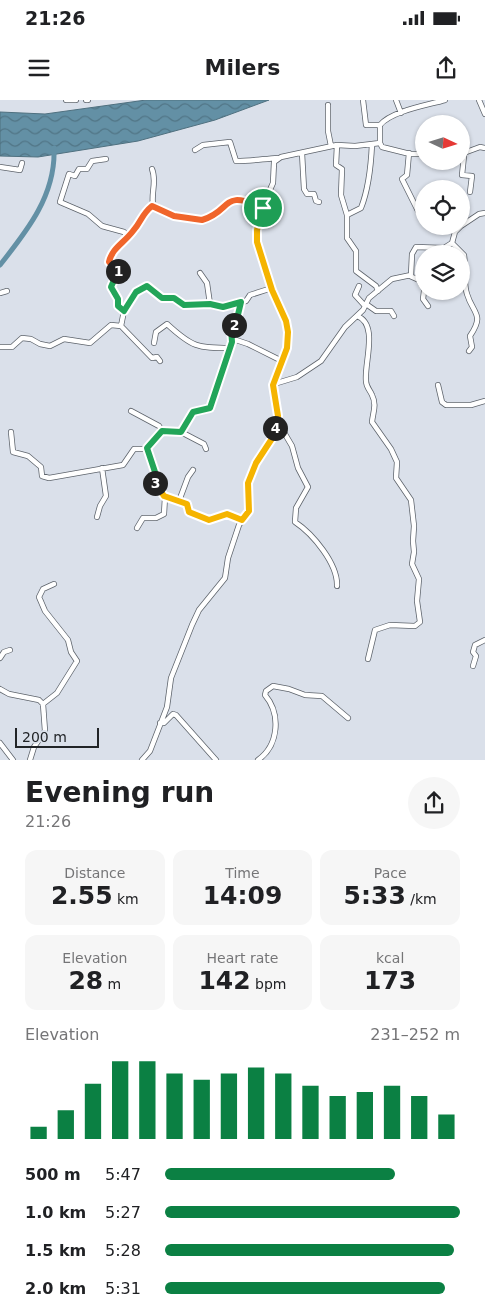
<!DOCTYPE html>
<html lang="en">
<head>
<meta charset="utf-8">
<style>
	body { margin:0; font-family:"DejaVu Sans",sans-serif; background:#f6f6f6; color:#202124; height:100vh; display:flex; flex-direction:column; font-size:19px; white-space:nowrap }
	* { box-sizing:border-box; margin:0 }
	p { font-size:16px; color:#757577 }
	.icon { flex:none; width:28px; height:28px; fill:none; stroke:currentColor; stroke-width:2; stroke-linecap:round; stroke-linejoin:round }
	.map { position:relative; height:660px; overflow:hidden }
	.sheet { display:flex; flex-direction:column; background:#fff; flex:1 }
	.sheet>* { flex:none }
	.needle { width:32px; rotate:94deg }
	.tools { position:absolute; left:415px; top:15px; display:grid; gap:10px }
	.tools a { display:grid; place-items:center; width:55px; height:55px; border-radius:50%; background:#fff; box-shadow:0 1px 4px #0004; font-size:25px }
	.scale { position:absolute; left:15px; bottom:12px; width:84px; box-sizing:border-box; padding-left:5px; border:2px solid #212427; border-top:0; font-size:14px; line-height:18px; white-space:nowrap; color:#212427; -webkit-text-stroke:4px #dae0ea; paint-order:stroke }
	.pin { position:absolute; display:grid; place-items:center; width:42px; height:42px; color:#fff; margin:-21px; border:2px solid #fff; border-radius:50%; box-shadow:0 1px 5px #0007 }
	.km { position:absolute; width:25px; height:25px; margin:-12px; border-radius:50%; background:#222; color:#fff; font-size:14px; line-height:25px; text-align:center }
	.round { display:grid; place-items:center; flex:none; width:52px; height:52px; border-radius:26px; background:#f6f6f6 }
	.summary { display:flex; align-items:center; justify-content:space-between; height:85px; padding:0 25px }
	h1 { font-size:28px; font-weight:700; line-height:38px }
	.figures { display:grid; grid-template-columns:repeat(3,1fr); gap:8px; height:85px; padding:5px 25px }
	.figures div { display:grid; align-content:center; border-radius:12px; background:#f6f6f6; text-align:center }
	.figures b { font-size:25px; font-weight:700 }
	.figures small { font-size:14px; font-weight:400 }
	.figures p { font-size:14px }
	.chart { height:140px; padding:10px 25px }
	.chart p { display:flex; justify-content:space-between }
	.chart svg { width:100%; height:90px; margin-top:5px; stroke:#0b8043; stroke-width:6 }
	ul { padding:0 25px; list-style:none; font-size:16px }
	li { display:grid; grid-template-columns:80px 60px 1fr; align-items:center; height:38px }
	li i { height:12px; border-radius:6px; background:#0b8043 }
	.status { display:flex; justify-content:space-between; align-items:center; height:35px; padding:0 25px; background:#fff; direction:ltr }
	.status svg { height:14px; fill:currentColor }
	header { display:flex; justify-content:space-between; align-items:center; height:65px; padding:0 25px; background:#fff; font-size:22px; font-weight:700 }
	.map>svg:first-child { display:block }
	.water { fill:url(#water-waves); stroke:#4f707f }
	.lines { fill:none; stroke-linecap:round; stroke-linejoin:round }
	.river { stroke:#6390a5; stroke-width:5 }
	.minor-casing { stroke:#5d636b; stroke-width:6 }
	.minor { stroke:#fff; stroke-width:4.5 }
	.split-1-casing { stroke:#fff; stroke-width:10 }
	.split-2-casing { stroke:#fff; stroke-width:10 }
	.split-3-casing { stroke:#fff; stroke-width:10 }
	.split-4-casing { stroke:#fff; stroke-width:10 }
	.split-5-casing { stroke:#fff; stroke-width:10 }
	.split-1 { stroke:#f0652b; stroke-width:6 }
	.split-2 { stroke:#22a559; stroke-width:6 }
	.split-3 { stroke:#22a559; stroke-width:6 }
	.split-4 { stroke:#f5b400; stroke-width:6 }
	.split-5 { stroke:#f5b400; stroke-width:6 }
</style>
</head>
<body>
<div class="status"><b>21:26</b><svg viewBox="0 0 49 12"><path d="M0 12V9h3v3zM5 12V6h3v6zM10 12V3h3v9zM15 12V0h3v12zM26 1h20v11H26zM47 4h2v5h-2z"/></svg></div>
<header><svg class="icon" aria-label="menu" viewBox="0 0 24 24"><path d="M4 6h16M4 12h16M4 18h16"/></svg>Milers<svg class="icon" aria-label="share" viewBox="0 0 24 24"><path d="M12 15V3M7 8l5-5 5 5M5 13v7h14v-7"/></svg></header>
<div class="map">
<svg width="485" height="660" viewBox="0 0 485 660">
	<defs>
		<pattern id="water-waves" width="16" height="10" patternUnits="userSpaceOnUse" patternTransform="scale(1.25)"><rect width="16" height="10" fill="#6390a5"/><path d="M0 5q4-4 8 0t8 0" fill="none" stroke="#517586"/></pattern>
	</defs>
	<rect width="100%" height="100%" fill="#dae0ea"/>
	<path class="water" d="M146,0H269L215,20L138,41L38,57L0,56V12L45,14Z"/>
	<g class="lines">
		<path class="river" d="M0,165C27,131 56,95 54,48"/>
		<g class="minor-casing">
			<path id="minor" d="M66,0H76
				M86,0H88
				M363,0L366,25H380
				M396,0L401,13
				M479,0L485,14
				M328,5V31L331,46
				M380,43L382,47L410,54H424
				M372,44C371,66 369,88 361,108L347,115V138L356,151V171L376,186L378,191
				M337,45L336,65L342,69L341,95L347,115
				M195,50L203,45L230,42L236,61C251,61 263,59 278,58
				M302,53L304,89L307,94H314L316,101L319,102
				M409,53L407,75L402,79L419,113
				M461,54L464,56L462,75L472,76L470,92
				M461,54L480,47L485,48
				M106,59L92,61L87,69H79L75,76L69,74L60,102L88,114L102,126L124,132L128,137
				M0,67L20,70L22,63
				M152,69C157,81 151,92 153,105
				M461,126L455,132L452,143L464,155C466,167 463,182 467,194C473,214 485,214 470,236L472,247L469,251
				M461,126L479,114L485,113
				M200,173L207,183L210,204
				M410,176L419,180L424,189
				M359,186L355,195L365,206
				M424,191L423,199L428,206
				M0,193L7,191
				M366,204L376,211H391L394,216
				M124,211L118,206V199L111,187L118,172L109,161C115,147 126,142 135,130C141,121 142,109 154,105L174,116L202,119C234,111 220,88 263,108
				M357,216C379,224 364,263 366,281C366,287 370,290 372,295C377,305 373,312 372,322L391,349L397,362L396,378L411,400L414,426L413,441L414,452L412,464L419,479L417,501L420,522L415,526L390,525L375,530L368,559
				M233,239L248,244L282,261
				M154,243L156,232L167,224C192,247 197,248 230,248
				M0,247H12L22,238L31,239L40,244L50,246L64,239L90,243L111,225L121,226
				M160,261L157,257L152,258L121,226L124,211L138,190L150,187L161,197L175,199L184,205L210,204L223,207L246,201L250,195L272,188
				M274,284L297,277L321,261L345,227L363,210L369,198L392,179L411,175L412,154L416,147L444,148L452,143
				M438,285L442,302L446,305H471L485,301
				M131,311L159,326L162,331
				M275,327L282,329L292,346L298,368L308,387L296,408L295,422C313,434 338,464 337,486
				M11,332L13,352L28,356L41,367L42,376L49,378L123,365L134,349H146L162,331L181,332L193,312L210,308L232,242L231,228L236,223L241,202
				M181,332L204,344L206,349
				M147,348L155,372L156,387L164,397L186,404L189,412L209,420L227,414L242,420
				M179,401L188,377L193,370
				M97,417L100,406L106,396L102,368
				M137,428L143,418H156L164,414L165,397
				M0,558L4,552L10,550
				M473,566L476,556L473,552L475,545L485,540
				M0,589L9,594L39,600L43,604
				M160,623H164L173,614L176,615L216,660
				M0,643L13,660
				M30,660L34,647L45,631L43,604L57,593L77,561L71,552L68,540L45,511L39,497L43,489L54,484
				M142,660L150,651L167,607L171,578L192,525L199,510L225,478L228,458L239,425L249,411L248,383L256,363L273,337L277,319L273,289L287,248V224L272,190L256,135L265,101L273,83L274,62L281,57L337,45L355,46L380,43V25C391,11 428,5 445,0
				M258,660C279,645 281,614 265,595L266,591L273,586L289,589L305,595L322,596L348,618"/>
		</g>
		<use href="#minor" class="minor"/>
	</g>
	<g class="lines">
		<g class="split-1-casing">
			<path id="split-1" d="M118,171L109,162C112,148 124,143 133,131C142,121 141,115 152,106L174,116L202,120C233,111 220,88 263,108"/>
		</g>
		<g class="split-2-casing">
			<path id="split-2" d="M118,171L111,187L118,199V206L124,211L136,192L147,186L162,198H174L184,205L210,204L223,207L241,202L236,223L234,225"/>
		</g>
		<g class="split-3-casing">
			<path id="split-3" d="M155,383V372L147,348L162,331L181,332L193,312L210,308L232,242L231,228L234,225"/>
		</g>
		<g class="split-4-casing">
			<path id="split-4" d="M155,383L164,396L187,404L189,412L209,420L227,414L242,420L249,411L248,383L256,363L273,337L275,328"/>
		</g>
		<g class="split-5-casing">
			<path id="split-5" d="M263,108L257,130V142L272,190L286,221L288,232L287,248L273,285L278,316L275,328"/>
		</g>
		<use href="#split-1" class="split-1"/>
		<use href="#split-2" class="split-2"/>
		<use href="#split-3" class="split-3"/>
		<use href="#split-4" class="split-4"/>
		<use href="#split-5" class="split-5"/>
	</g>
</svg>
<div class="tools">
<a><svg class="needle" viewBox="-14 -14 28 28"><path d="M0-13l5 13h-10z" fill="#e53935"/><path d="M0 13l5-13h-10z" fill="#757577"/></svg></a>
<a><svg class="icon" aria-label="locate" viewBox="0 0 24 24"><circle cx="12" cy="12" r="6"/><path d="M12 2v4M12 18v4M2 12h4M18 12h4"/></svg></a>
<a><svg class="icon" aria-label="layers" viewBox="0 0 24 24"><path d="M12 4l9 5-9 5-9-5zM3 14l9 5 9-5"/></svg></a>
</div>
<div class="scale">200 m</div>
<div class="pin" style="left:263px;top:108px;background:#1e9e55"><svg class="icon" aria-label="arrive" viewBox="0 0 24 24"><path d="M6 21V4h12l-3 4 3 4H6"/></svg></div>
<b class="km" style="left:118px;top:171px">1</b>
<b class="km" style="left:234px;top:225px">2</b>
<b class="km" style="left:155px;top:383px">3</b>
<b class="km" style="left:275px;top:328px">4</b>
</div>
<section class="sheet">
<div class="summary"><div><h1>Evening run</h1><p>21:26</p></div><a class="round"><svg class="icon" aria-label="share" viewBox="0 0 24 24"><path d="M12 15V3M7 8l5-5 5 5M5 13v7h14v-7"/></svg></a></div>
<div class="figures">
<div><p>Distance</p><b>2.55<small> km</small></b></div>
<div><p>Time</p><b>14:09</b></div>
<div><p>Pace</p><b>5:33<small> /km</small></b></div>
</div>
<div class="figures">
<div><p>Elevation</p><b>28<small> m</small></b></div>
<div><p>Heart rate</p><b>142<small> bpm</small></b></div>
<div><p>kcal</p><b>173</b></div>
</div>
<div class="chart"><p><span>Elevation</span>231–252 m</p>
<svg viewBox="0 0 160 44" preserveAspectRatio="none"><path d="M5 44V38M15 44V30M25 44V17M35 44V6M45 44V6M55 44V12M65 44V15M75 44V12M85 44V9M95 44V12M105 44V18M115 44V23M125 44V21M135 44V18M145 44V23M155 44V32"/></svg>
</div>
<ul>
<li><b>500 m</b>5:47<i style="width:78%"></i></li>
<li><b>1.0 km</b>5:27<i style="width:100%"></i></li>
<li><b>1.5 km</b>5:28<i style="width:98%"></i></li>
<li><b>2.0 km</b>5:31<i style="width:95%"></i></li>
</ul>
</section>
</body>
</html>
